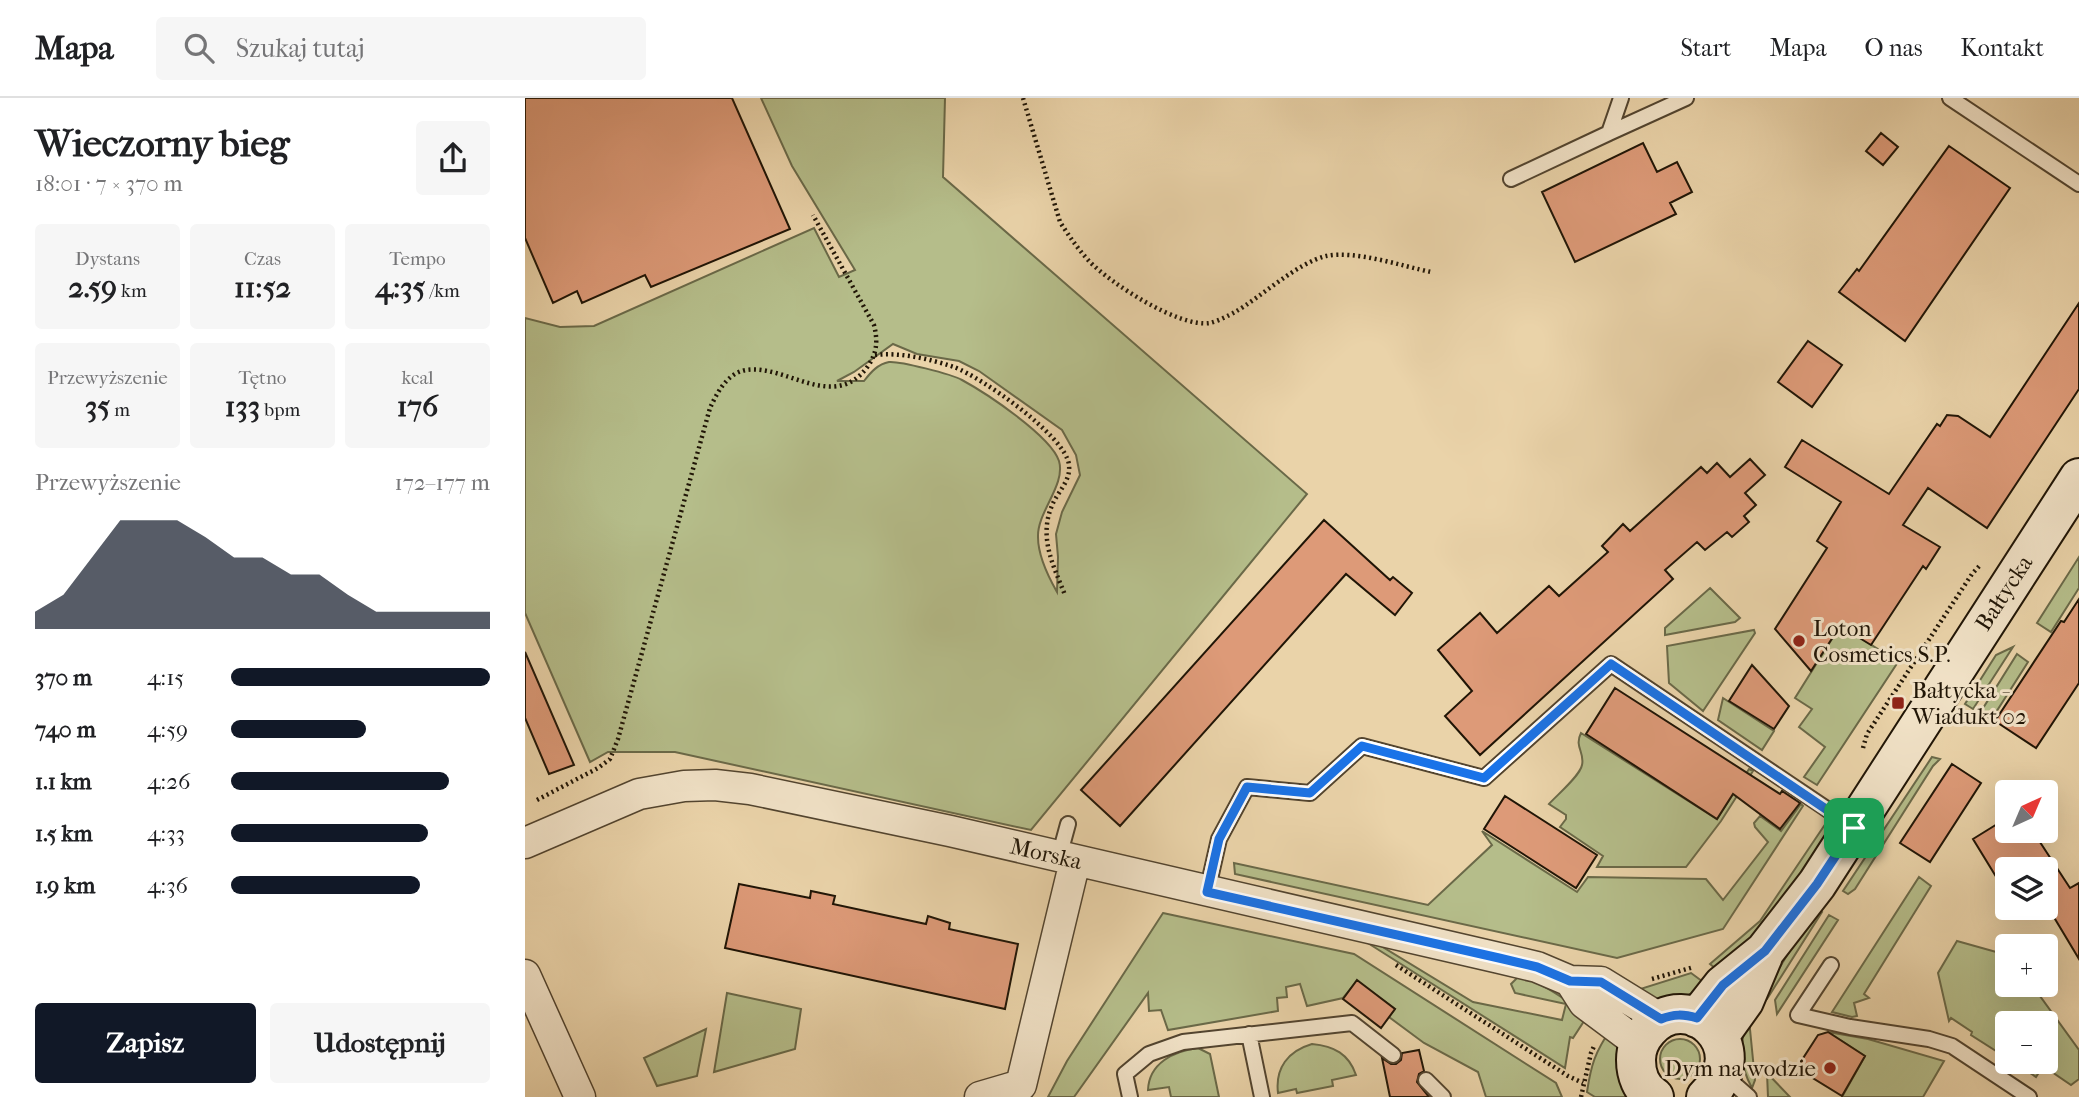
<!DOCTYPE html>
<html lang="pl">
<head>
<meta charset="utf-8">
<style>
	body { margin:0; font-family:"IM FELL French Canon",serif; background:#f6f6f6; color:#202124; height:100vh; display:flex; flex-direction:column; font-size:26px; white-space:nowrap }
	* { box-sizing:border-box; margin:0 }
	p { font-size:23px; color:#757577 }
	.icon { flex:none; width:38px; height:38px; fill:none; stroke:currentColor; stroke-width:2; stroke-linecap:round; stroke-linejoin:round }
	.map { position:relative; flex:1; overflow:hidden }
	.sheet { display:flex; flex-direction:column; background:#fff; width:525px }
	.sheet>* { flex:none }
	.needle { width:46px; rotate:44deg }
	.controls { position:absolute; left:1470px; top:682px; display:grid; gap:14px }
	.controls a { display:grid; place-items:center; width:63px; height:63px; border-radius:7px; background:#fff; box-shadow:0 7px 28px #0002; font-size:35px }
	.pin { position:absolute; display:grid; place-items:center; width:60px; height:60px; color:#fff; margin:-30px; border-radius:14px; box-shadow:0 4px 10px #0006 }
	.round { display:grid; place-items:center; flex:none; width:74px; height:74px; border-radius:7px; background:#f6f6f6 }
	.summary { display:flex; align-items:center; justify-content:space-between; height:119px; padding:0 35px }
	h1 { font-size:38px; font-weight:700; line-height:52px }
	.stats { display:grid; grid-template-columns:repeat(3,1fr); gap:10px; height:119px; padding:7px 35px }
	.stats div { display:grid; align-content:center; border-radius:7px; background:#f6f6f6; text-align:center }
	.stats b { font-size:30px; font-weight:700 }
	.stats small { font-size:19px; font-weight:400 }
	.stats p { font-size:19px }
	.chart { height:196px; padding:14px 35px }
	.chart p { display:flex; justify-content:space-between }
	.chart svg { width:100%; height:126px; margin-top:7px; fill:#111827; opacity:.7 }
	.cta { display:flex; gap:14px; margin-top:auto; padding:14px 35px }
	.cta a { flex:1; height:80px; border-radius:7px; background:#111827; color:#fff; font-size:28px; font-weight:700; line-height:80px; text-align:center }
	.cta a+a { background:#f6f6f6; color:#202124 }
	ul { padding:0 35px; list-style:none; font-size:23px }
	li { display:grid; grid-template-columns:112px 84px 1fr; align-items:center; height:52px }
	li i { height:18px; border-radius:9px; background:#111827 }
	header { display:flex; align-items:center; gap:42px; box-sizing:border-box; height:98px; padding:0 35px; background:#fff; border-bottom:2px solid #e0e0e0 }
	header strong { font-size:33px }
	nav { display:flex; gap:38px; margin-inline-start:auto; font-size:24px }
	.search { width:490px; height:63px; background:#f6f6f6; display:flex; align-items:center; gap:18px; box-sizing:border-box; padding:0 24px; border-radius:7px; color:#757577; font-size:26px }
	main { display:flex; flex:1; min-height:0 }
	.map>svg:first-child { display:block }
	.green { fill:#b5bd8a; stroke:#6a6948; stroke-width:2; fill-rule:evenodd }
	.building { fill:#dd9a78; stroke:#201506; stroke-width:2 }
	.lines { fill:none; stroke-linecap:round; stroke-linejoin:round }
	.service-casing { stroke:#52442f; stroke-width:18 }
	.minor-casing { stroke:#52442f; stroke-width:33 }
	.secondary-casing { stroke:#201506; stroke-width:42 }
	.path { stroke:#201506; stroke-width:4.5; stroke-dasharray:2 3.5; stroke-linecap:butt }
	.service { stroke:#f1e2c7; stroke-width:14 }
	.minor { stroke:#f1e2c7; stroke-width:30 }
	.secondary { stroke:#f1e2c7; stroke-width:38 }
	.route-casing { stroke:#fff; stroke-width:14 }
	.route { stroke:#1a73e8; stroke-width:9 }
	.poi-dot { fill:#8f2418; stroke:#f1e2c7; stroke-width:2.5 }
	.labels { text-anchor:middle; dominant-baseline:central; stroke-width:6; stroke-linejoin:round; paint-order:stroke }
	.street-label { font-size:23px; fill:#201506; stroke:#f1e2c7 }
	.poi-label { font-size:23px; fill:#201506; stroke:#f1e2c7; text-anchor:start }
</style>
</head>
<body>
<header>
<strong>Mapa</strong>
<div class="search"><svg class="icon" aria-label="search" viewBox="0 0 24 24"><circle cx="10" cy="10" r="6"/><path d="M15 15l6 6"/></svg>Szukaj tutaj</div>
<nav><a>Start</a><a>Mapa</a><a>O nas</a><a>Kontakt</a></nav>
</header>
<main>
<section class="sheet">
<div class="summary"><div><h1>Wieczorny bieg</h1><p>18:01 · 7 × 370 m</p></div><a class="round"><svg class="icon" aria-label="share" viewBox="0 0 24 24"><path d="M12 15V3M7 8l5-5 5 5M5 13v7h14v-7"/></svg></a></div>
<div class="stats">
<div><p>Dystans</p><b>2.59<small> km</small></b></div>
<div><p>Czas</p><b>11:52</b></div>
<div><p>Tempo</p><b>4:35<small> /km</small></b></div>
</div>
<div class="stats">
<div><p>Przewyższenie</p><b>35<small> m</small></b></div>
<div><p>Tętno</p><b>133<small> bpm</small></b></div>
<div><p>kcal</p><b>176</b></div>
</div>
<div class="chart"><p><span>Przewyższenie</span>172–177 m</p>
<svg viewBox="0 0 160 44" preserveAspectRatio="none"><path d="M0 44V38L10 32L20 19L30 6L40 6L50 6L60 12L70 19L80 19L90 25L100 25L110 32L120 38L130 38L140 38L150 38L160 38V44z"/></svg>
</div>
<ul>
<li><b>370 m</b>4:15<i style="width:100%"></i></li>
<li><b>740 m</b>4:59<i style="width:52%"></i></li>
<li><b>1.1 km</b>4:26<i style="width:84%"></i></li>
<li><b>1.5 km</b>4:33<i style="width:76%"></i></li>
<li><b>1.9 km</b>4:36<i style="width:73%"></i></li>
</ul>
<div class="cta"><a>Zapisz</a><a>Udostępnij</a></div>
</section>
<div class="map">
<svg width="1554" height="999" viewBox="0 0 1554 999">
	<rect width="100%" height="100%" fill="#ead3a9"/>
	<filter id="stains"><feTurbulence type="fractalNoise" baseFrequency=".00286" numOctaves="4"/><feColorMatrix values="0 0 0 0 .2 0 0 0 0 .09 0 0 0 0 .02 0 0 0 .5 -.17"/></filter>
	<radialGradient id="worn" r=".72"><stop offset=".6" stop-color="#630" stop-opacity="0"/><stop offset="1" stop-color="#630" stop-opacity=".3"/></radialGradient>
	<path class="green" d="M236,0H420L418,79L782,396L506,732L150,654H83L65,664L0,515V220L35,229L69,228L289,130L314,179L330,172L267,68ZM368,246L392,256L434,263L454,273L537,332L551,357L555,377L537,414L531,436L533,459L532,494C524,480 513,457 513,439C512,414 541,387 534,363C526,338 461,295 437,282C426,276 375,263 364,264C353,266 346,274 339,283H312L329,274Z
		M1554,459V490L1526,534L1512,525Z
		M1347,477L1325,533L1373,564L1292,687L1279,679L1300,649L1274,629L1287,611L1270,600Z
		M1185,490L1215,520L1210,524L1140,537V530Z
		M1229,532L1230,535L1178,613L1144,585L1142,548Z
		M1488,549L1448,611L1440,606L1471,557Z
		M1492,556L1503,564L1466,622L1455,615Z
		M1198,600L1249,633L1237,652L1193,622Z
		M1056,635L1192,721L1224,671L1228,673L1196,723L1161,769H1072L1078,758L1035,729L1041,721V717L1024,706C1032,697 1055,678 1057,667C1060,654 1049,649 1056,635Z
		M1407,659L1415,661L1408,668L1330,791L1323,796L1318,793Z
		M1276,706L1278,708L1198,831L1092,860L710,776L709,765L903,807L967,747L957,733L1052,794L1063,779L1181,781L1198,802L1243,744L1230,729L1229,725L1235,718L1256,733Z
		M1303,722L1308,730L1284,770L1196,875L1185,866L1235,823Z
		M1394,779L1406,788L1339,896L1344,900L1329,905L1332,918L1327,919L1307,914Z
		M1294,812L1297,814L1242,901H1232L1255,869L1288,814Z
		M638,815L829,856L1031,985L1037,999H961L953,974L899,945L864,919L870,911L832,883L818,900L782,908L775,886L761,889L762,899L752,900L753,913L643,932L636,912L624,913L623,895L549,999H523L542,963Z
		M1304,817L1313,822L1252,916L1250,902Z
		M838,842L851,845L948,904L1037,922L1041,906L990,895L986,886L993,879C1017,883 1043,904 1063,917L1048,940L1045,939L1040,970Z
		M1432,843L1482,857V887H1507L1554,952V981L1546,987L1518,968L1511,979L1489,964H1521V926H1482V960L1446,937L1447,934L1426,920L1424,923L1413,875Z
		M1166,875L1185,889C1172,895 1142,905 1128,900C1122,899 1117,894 1112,892Z
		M202,895L276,911L270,951L189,974Z
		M1224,921L1230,982L1227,990C1214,966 1213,946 1224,921Z
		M181,931L172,978L132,988L119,960Z
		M1086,931L1093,941L1102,990L1101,999H1070L1062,994C1066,967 1070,954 1086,931Z
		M1303,934L1343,941L1419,963L1398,999H1317L1340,958Z
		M1135 961a20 20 0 1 1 40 0a20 20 0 1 1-40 0Z
		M787,946C809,948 824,956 831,977L807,982L808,988L772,995L771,991L753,995C750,970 763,953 787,946Z
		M673,950L685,956L694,999H646L644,989L623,992C624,965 649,953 673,950Z
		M1242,975L1265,999H1243Z"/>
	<path class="building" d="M0,0H207L265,131L126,189L120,177L57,205L52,193L28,205L0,140Z
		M1356,35L1373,49L1358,67L1341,53Z
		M1118,45L1132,74L1152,64L1167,94L1145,105L1151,116L1050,164L1017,94Z
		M1424,48L1485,90L1380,243L1314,194L1332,171L1334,173Z
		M1554,205V291L1462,430L1403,390L1378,427L1415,449L1401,471L1398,468L1346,547L1315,528L1286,573L1250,531L1302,450L1292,443L1316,404L1260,369L1277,342L1364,396L1412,326L1415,328L1422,317L1433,318L1465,339Z
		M1283,243L1317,267L1287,309L1253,284Z
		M1225,361L1240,377L1220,395L1231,407L1219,418L1224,424L1207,439L1202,434L1180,452L1172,444L1140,472L1148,481L955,657L920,618L947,593L913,552L955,515L972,535L1024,488L1034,498L1083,454L1077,448L1098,426L1105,433L1176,369L1182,375L1192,365L1205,379Z
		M799,422L865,482L868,479L887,495L870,517L821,476L595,728L556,692Z
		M1554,501V585L1511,650L1470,623L1536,523L1539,524Z
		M0,554L49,667L24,676L0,620Z
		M1227,567L1264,608L1249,631L1204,603Z
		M1090,590L1255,696L1257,693L1275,705L1255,731L1208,696L1192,721L1061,636Z
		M1427,666L1456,685L1405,764L1375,745Z
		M980,698L1072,757L1051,790L959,731Z
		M1482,720V733H1518L1511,738L1545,790L1554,785V861L1521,806V764L1508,772H1482V787L1478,790L1448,741Z
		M214,786L285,800L286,793L310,798L308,806L401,826L403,818L425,825L424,831L493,846L480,911L200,850Z
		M832,882L870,911L856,930L818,901Z
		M1303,934L1340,958L1317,998L1278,974L1275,965L1293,937Z
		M894,952L899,973L894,976L892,984L904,999H865L857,960L866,966H871L876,962L877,955Z"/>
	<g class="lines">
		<g class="service-casing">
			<path id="service" d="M1425,0L1554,86
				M1084,35L1161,0
				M986,81L1084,35L1096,0
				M534,759L543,726
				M682,794L694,741L722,689L785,695L837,648L959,680L1086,566L1327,728
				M1306,867L1273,917L1325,929L1404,941L1427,948L1504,999
				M724,936L737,999
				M1199,977L1224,999
				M901,982L918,999
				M605,999L600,976L624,956L658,944L827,925L868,957"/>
		</g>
		<g class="minor-casing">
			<path id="minor" d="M0,745L114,696L159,688L190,687L225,691L425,733L974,860L1012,869L1045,883
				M0,877L55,999
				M1114,946L1059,905L1045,883L1076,884L1136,921
				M455,999L496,987L550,763"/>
		</g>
		<g class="secondary-casing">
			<path id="secondary" d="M1172,920L1198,887L1240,853L1292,786L1554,380
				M1194,938L1219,903L1238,858
				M1129,999C1116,991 1111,976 1111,962C1111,950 1115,941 1123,932C1162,886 1234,949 1181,999"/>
		</g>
		<path class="path" d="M498,0L535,124C544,138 553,151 564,163C585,185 654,230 685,225C693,223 703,218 710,214C736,199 772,165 801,158C830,152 877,168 906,174
			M350,257C375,254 405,261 429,269C456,279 541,338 544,367C546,384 531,395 526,410C514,441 529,469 540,497
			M1338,650L1342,636L1447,476L1456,466
			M12,702L73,670L85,661L93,641L185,310C192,295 202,275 221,272C262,266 309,315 343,268C352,255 353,243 349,227L288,117
			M871,867L1043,978L1058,985
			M1127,881L1169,869
			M1056,999L1066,955L1070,946"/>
		<use href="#service" class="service"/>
		<use href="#minor" class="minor"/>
		<use href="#secondary" class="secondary"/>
	</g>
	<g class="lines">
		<g class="route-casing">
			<path id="route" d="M1086,566L1329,730L1292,786L1240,853L1198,887L1172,920C1158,916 1149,916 1136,921L1076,884L1045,883L1012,869L974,860L682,794L694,741L722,689L785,695L837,648L959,680Z"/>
		</g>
		<use href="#route" class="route"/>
	</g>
	<g class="poi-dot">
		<circle cx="1274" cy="543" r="7"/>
		<rect x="1366" y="598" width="14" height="14" rx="3.5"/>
		<circle cx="1305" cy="970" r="7"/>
	</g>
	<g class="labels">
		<g class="street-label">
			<text transform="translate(1479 495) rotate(-57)">Bałtycka</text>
			<text transform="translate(521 756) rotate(13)">Morska</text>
		</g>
		<g class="poi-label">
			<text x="1288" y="530">Loton<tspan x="1288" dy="26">Cosmetics S.P.</tspan></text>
			<text x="1387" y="592">Bałtycka -<tspan x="1387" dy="26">Wiadukt 02</tspan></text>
			<text x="1291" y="970" text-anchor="end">Dym na wodzie</text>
		</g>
	</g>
	<rect width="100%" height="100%" filter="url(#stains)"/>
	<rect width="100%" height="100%" fill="url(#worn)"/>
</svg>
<div class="controls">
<a><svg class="needle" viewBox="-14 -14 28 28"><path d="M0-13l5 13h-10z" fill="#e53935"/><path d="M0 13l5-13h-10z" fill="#757577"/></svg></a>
<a><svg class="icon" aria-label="layers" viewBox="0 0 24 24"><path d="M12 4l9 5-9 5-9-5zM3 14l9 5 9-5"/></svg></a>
<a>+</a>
<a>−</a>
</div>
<div class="pin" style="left:1329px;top:730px;background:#1e9e55"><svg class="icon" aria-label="arrive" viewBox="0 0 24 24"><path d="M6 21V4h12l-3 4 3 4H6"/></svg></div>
</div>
</main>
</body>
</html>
